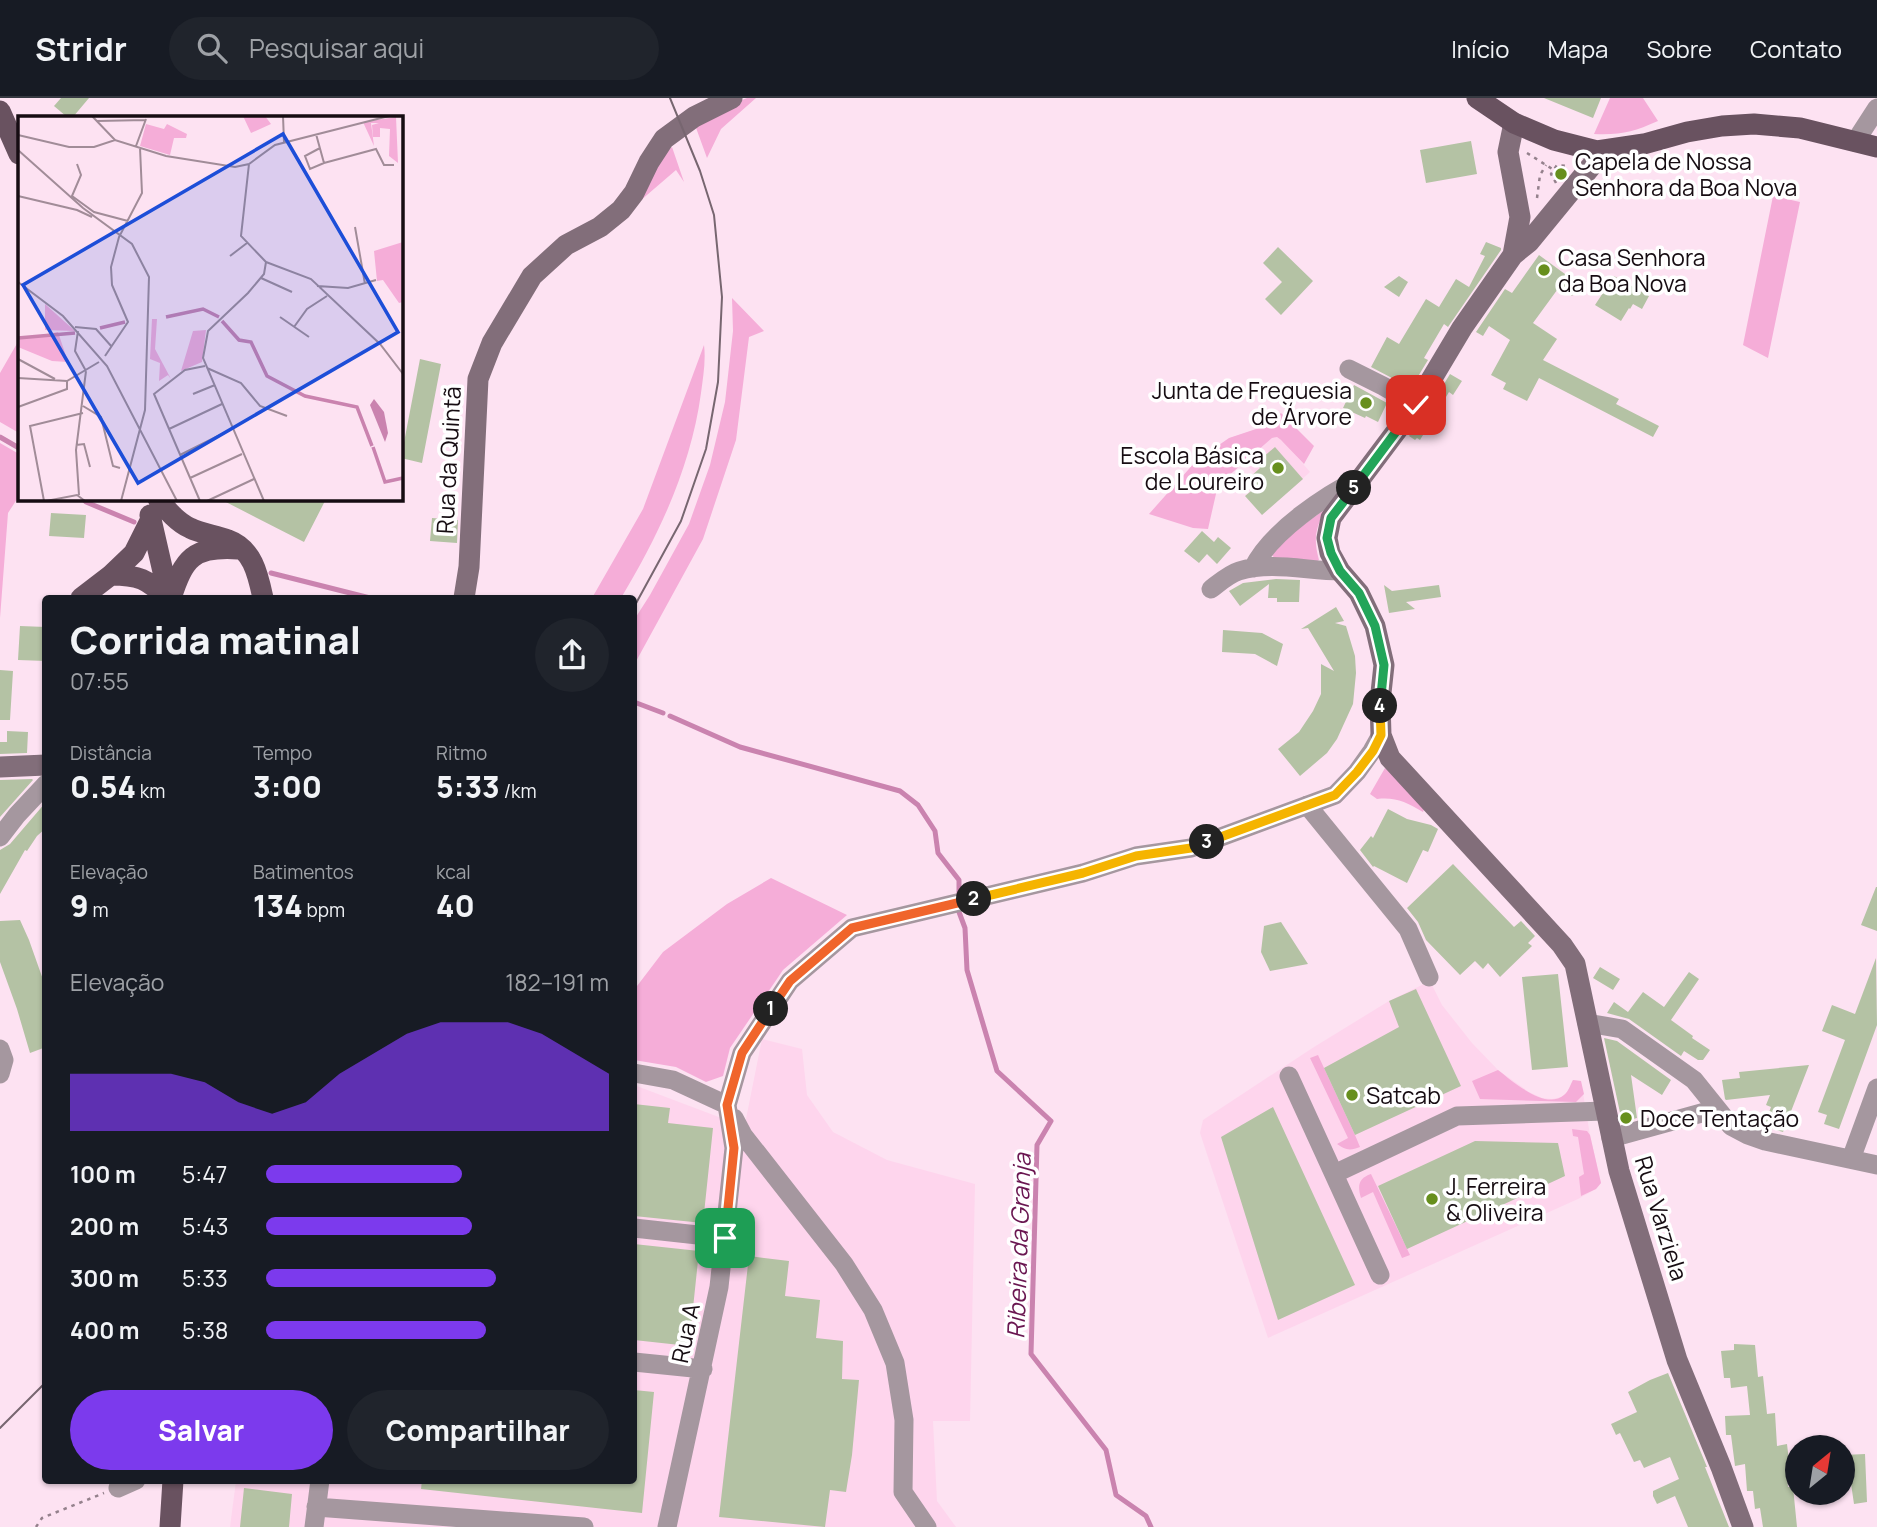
<!DOCTYPE html>
<html lang="pt">
<head>
<meta charset="utf-8">
<style>
	body { margin:0; font-family:Manrope,sans-serif; background:#20242c; color:#f1f3f6; height:100vh; display:flex; flex-direction:column; font-size:26px; white-space:nowrap }
	* { box-sizing:border-box; margin:0 }
	p { font-size:23px; color:#9ea1a6 }
	.icon { flex:none; width:38px; height:38px; fill:none; stroke:currentColor; stroke-width:2; stroke-linecap:round; stroke-linejoin:round }
	.map { position:relative; flex:1; overflow:hidden }
	.drawer { position:absolute; left:42px; top:497px; width:595px; height:889px; display:flex; flex-direction:column; background:#171b24; border-radius:7px; box-shadow:0 2px 5px #0004 }
	.drawer>* { flex:none }
	.needle { width:46px; rotate:30deg }
	.buttons { position:absolute; left:1785px; top:1337px; display:grid; gap:14px }
	.buttons a { display:grid; place-items:center; width:70px; height:70px; border-radius:50%; background:#171b24; box-shadow:0 2px 5px #0004; font-size:35px }
	.pin { position:absolute; display:grid; place-items:center; width:60px; height:60px; color:#fff; margin:-30px; border-radius:14px; box-shadow:0 4px 10px #0006 }
	.km { position:absolute; width:35px; height:35px; margin:-18px; border-radius:50%; background:#222; color:#fff; font-size:19px; line-height:35px; text-align:center }
	.round { display:grid; place-items:center; flex:none; width:74px; height:74px; border-radius:37px; background:#20242c }
	.summary { display:flex; align-items:center; justify-content:space-between; height:119px; padding:0 28px }
	h1 { font-size:38px; font-weight:800; line-height:52px }
	.metrics { display:grid; grid-template-columns:repeat(3,1fr); gap:10px; height:119px; padding:7px 28px }
	.metrics div { display:grid; align-content:center }
	.metrics b { font-size:30px; font-weight:800 }
	.metrics small { font-size:19px; font-weight:400 }
	.metrics p { font-size:19px }
	.chart { height:196px; padding:14px 28px }
	.chart p { display:flex; justify-content:space-between }
	.chart svg { width:100%; height:126px; margin-top:7px; fill:#7c3aed; opacity:.7 }
	.button { display:flex; gap:14px; margin-top:auto; padding:14px 28px }
	.button a { flex:1; height:80px; border-radius:42px; background:#7c3aed; color:#fff; font-size:28px; font-weight:800; line-height:80px; text-align:center }
	.button a+a { background:#20242c; color:#f1f3f6 }
	ul { padding:0 28px; list-style:none; font-size:23px }
	li { display:grid; grid-template-columns:112px 84px 1fr; align-items:center; height:52px }
	li i { height:18px; border-radius:9px; background:#7c3aed }
	header { display:flex; align-items:center; gap:42px; box-sizing:border-box; height:98px; padding:0 35px; background:#171b24; border-bottom:2px solid #363941 }
	header strong { font-size:33px }
	nav { display:flex; gap:38px; margin-inline-start:auto; font-size:24px }
	.search { width:490px; height:63px; background:#20242c; display:flex; align-items:center; gap:18px; box-sizing:border-box; padding:0 24px; border-radius:38px; color:#9ea1a6; font-size:26px }
	.map>svg:first-child { display:block }
	.built { fill:#fed5ed }
	.green { fill:#f5add8 }
	.lines { fill:none; stroke-linecap:round; stroke-linejoin:round }
	.stream { stroke:#ca83af; stroke-width:5 }
	.building { fill:#b4c2a4 }
	.path { stroke:#94818c; stroke-width:2.5; stroke-dasharray:3.5 5; stroke-linecap:butt }
	.street { stroke:#a5979f; stroke-width:19 }
	.secondary { stroke:#826e7a; stroke-width:21 }
	.primary { stroke:#695260; stroke-width:21 }
	.tram { stroke:#776670; stroke-width:2 }
	.split-1-casing { stroke:#fff; stroke-width:14 }
	.split-2-casing { stroke:#fff; stroke-width:14 }
	.split-3-casing { stroke:#fff; stroke-width:14 }
	.split-4-casing { stroke:#fff; stroke-width:14 }
	.split-5-casing { stroke:#fff; stroke-width:14 }
	.split-6-casing { stroke:#fff; stroke-width:14 }
	.split-1 { stroke:#f0652b; stroke-width:9 }
	.split-2 { stroke:#f0652b; stroke-width:9 }
	.split-3 { stroke:#f5b400; stroke-width:9 }
	.split-4 { stroke:#f5b400; stroke-width:9 }
	.split-5 { stroke:#22a559; stroke-width:9 }
	.split-6 { stroke:#22a559; stroke-width:9 }
	.poi-dot { fill:#678f1d; stroke:#fff; stroke-width:2.5 }
	.labels { text-anchor:middle; dominant-baseline:central; stroke-width:7; stroke-linejoin:round; paint-order:stroke }
	.poi-label { font-size:23px; fill:#160c12; stroke:#fff; text-anchor:start }
	.street-label { font-size:23px; fill:#160c12; stroke:#fff }
	.water-label { font-size:24px; font-style:italic; fill:#6a1651; stroke:#fff }
	.inset-river { fill:none; stroke:#ca83af; stroke-width:3.5 }
	.inset-road { fill:none; stroke:#a18c98; stroke-width:2 }
	.view { fill:#1d4ed8; fill-opacity:0.15; stroke:#1d4ed8; stroke-width:3.5 }
	.inset-edge { fill:none; stroke:#160c12; stroke-width:3.5 }
</style>
</head>
<body>
<header>
<strong>Stridr</strong>
<div class="search"><svg class="icon" aria-label="search" viewBox="0 0 24 24"><circle cx="10" cy="10" r="6"/><path d="M15 15l6 6"/></svg>Pesquisar aqui</div>
<nav><a>Início</a><a>Mapa</a><a>Sobre</a><a>Contato</a></nav>
</header>
<div class="map">
<svg width="1877" height="1429" viewBox="0 0 1877 1429">
	<rect width="100%" height="100%" fill="#fde2f2"/>
	<path class="built" d="M1277,339L1285,345L1310,374L1279,402L1244,364L1272,340Z
		M1430,883L1442,907L1472,945L1498,972L1529,994L1542,1000L1552,1001L1562,999L1568,993L1573,982L1581,983L1590,1037L1601,1085L1596,1091L1578,1101L1268,1240L1200,1035L1203,1022L1314,949L1389,903Z
		M762,941L802,951L807,997L833,1034L887,1062L975,1086L970,1323H933L937,1403L956,1429H230L236,1383L634,1382V987L724,1021L745,1026Z"/>
	<path class="green" d="M747,0H756L721,31L707,60L695,27L730,7Z
		M1610,0H1643L1658,23C1633,34 1622,37 1594,36Z
		M672,49L684,84L676,72L640,103L661,59Z
		M1773,98L1800,104L1768,260L1743,247Z
		M732,200L764,233L749,239L736,342L703,441L634,567V522L650,497L689,426L710,367L725,304L733,233Z
		M19,242V335L0,324V275Z
		M704,247C706,263 703,279 701,295C691,369 659,437 621,500H592L643,411Z
		M1281,315L1314,348L1304,366L1281,342L1277,339L1272,340L1218,387L1208,431L1193,430L1149,416L1196,363L1229,340L1268,327Z
		M0,345L19,356V398L8,415L0,520Z
		M1324,412C1316,432 1313,440 1319,462L1312,466L1276,462L1272,457L1292,435Z
		M1385,670L1426,707L1423,714C1406,704 1396,699 1377,701L1370,696Z
		M771,780L847,817L783,872L730,950L723,978L706,984L676,969L634,962V892L663,854L727,806Z
		M1318,957L1355,1037L1360,1049C1350,1053 1345,1052 1337,1046L1348,1040L1310,960Z
		M1498,972C1512,983 1546,1013 1564,997C1569,993 1570,987 1573,982L1581,983L1584,996L1576,1004L1480,1001L1472,983Z
		M1572,1031L1587,1033L1590,1037L1601,1085L1596,1091L1581,1098L1579,1079L1584,1076L1578,1039L1573,1038Z
		M1371,1076L1410,1157L1402,1160L1373,1094L1361,1100C1357,1087 1359,1080 1371,1076Z"/>
	<g class="lines">
		<path class="stream" d="M0,339L19,350
			M83,401L86,404L134,424
			M271,475L370,500
			M634,604L663,615
			M670,618L740,649L900,693L918,707L935,733L938,755L959,782V796
			M959,814L965,830L967,872L997,973L1051,1023L1037,1047L1031,1256L1106,1352L1116,1397L1146,1418L1151,1429"/>
	</g>
	<path class="building" d="M61,0H89L73,19H67L54,8Z
		M1544,0H1601L1593,20Z
		M1471,43L1477,76L1426,85L1420,52Z
		M1486,144L1501,150V152L1448,229L1444,226L1424,260L1428,262L1411,290L1371,269L1387,239L1399,246L1426,201L1439,209L1456,181L1469,189L1485,158L1480,156Z
		M1278,149L1313,183L1281,217L1265,201L1282,184L1263,165Z
		M1539,157L1580,187L1572,198L1560,188L1533,225L1557,241L1543,262L1619,301L1616,306L1659,328L1653,339L1539,280L1527,303L1503,291L1506,285L1491,277L1510,242L1489,228L1483,238L1476,234L1505,191L1512,195Z
		M1399,178L1408,184L1399,199L1384,189Z
		M1614,178L1649,198L1642,211L1633,206L1630,211L1629,210L1621,223L1595,207Z
		M420,261L441,266L422,365L401,360Z
		M1450,276L1462,283L1453,297L1449,294L1420,342L1417,340L1415,342L1409,338L1427,314Z
		M1354,287L1387,305L1378,324L1366,318L1365,320L1343,310Z
		M1275,349L1303,381L1262,417L1245,398L1256,389L1248,381L1260,370L1256,365Z
		M220,401H326L304,444Z
		M51,415L86,417L84,440L49,438Z
		M432,420L458,422L457,445L430,443Z
		M1202,433L1214,444L1218,439L1231,450L1217,466L1207,456L1199,465L1184,453Z
		M1276,481L1300,482L1299,504H1277V500H1268L1269,486L1240,508L1229,493L1243,485Z
		M1384,487L1392,493L1439,487L1441,499L1406,504L1415,511L1389,515Z
		M1336,509L1344,523L1335,525L1346,528L1355,558L1356,575L1353,606L1337,641L1327,655L1300,678L1278,651L1299,634L1313,613L1321,596V566L1334,573L1308,530L1301,531Z
		M20,528L46,529V563L18,562Z
		M1223,532L1262,535L1283,546L1277,568L1255,556L1222,554Z
		M0,572L13,573L10,622H0Z
		M7,633L28,634L27,655L0,656V644H7Z
		M32,681L33,682L0,719V682Z
		M46,704V730L37,738L27,753L25,752L0,796V752L10,746Z
		M1388,711L1407,721L1431,727L1438,731L1428,754L1423,752L1407,785L1374,768L1373,769L1360,752L1371,738L1373,740Z
		M1453,766L1514,829L1521,823L1535,838L1528,845L1532,848L1500,879L1488,865L1483,871L1475,863L1460,877L1426,842L1418,824L1407,810Z
		M1876,789H1877V833L1861,827Z
		M20,822L29,842L46,890V949L30,955L17,911L0,864V823Z
		M1281,824L1308,866L1270,873L1261,854L1264,828Z
		M1876,860L1877,927L1839,1031L1824,1026L1827,1017L1818,1014L1845,942L1822,933L1832,907L1855,916Z
		M1600,869L1620,881L1613,892L1593,880Z
		M1689,874L1699,881L1671,922L1693,938L1692,940L1710,952L1703,962H1698L1684,953L1681,958L1629,921L1607,915L1614,904L1628,914L1643,894L1664,909Z
		M1558,876L1568,969L1532,972L1522,879Z
		M1416,891L1461,988L1355,1037L1324,970L1399,929L1389,903Z
		M1604,940L1617,943L1671,982L1662,997L1631,977L1637,1020L1622,1024Z
		M1809,967L1783,1034L1764,1028L1771,1009L1766,1007L1770,997L1726,1002L1725,1001L1722,982L1740,980L1739,974Z
		M634,1006L670,1010L668,1025L713,1030L703,1125L634,1118Z
		M1273,1009L1355,1187L1278,1222L1221,1039Z
		M1475,1043L1558,1045L1565,1078L1407,1151L1378,1088Z
		M634,1146L699,1153L689,1248L634,1242Z
		M749,1158L789,1163L785,1198L820,1202L816,1240L843,1243L842,1281L859,1282L852,1357L846,1394L830,1392L825,1429L719,1419Z
		M1734,1246L1755,1247L1758,1279L1763,1278L1767,1316L1775,1315L1777,1348L1787,1346L1789,1363L1786,1364L1788,1389H1793L1797,1429H1763L1760,1410L1755,1411L1753,1393H1747L1745,1366L1735,1368L1731,1337H1726L1725,1318L1750,1317L1747,1288L1731,1290L1730,1280H1724L1721,1253L1734,1252Z
		M1668,1275L1707,1369H1705L1729,1429H1688L1675,1398L1657,1406L1653,1398V1393L1679,1381L1670,1359L1644,1370L1640,1362L1634,1364L1620,1335L1616,1337L1611,1326L1637,1314L1628,1294L1650,1282Z
		M634,1292L654,1294L642,1415L421,1391L422,1382H634Z
		M1865,1356L1867,1404L1854,1406L1849,1372H1845L1844,1357Z
		M244,1390L292,1396L289,1429H240Z"/>
	<g class="lines">
		<path class="path" d="M1527,55L1557,74
			M1556,85L1551,76L1557,67L1567,68V69
			M1537,100L1540,77L1546,67
			M36,1429L42,1420L104,1395"/>
		<path class="street" d="M1855,44L1877,10
			M1349,271L1383,288L1416,307
			M1253,470C1271,433 1326,397 1362,379
			M1211,491C1219,485 1229,476 1239,473C1271,463 1308,473 1340,473
			M1307,707L1408,831L1429,879
			M0,739L17,717L46,686
			M1587,925L1622,931L1694,982L1731,1028L1748,1037L1765,1043L1877,1067
			M0,951L4,962L0,976
			M634,975L673,982L727,1007
			M1289,978L1380,1177
			M734,1020L743,1037L844,1166L873,1212L895,1265L904,1322L903,1394L927,1429
			M1611,1040L1716,1011
			M1851,1061L1877,990
			M1334,1076L1457,1018L1605,1013
			M634,1130L725,1140
			M634,1264L703,1271
			M118,1390L136,1382
			M316,1409L584,1429
			M314,1429L320,1382
			M667,1429L719,1189L734,1050L727,1007L742,955L790,883L852,830L1083,775L1136,758L1191,750L1335,697L1357,674L1372,653L1381,637"/>
		<path class="secondary" d="M1514,25L1508,54L1520,119L1513,157L1462,230L1416,307L1331,420L1327,440L1330,455L1340,473L1359,495L1375,528L1384,567L1380,604L1381,637L1390,660L1562,847L1575,866L1619,1073L1677,1262L1721,1369L1743,1429
			M1513,157L1529,144L1593,66L1597,53
			M464,500L469,469L478,281L492,245L532,178L566,147L600,129L621,112L634,95L649,64L664,41L694,19L732,0
			M0,669L46,667"/>
		<path class="primary" d="M1477,0L1514,25L1554,42L1597,53L1644,46L1687,34L1722,28L1754,26L1800,30L1877,49
			M0,13L19,56
			M158,401C167,412 177,424 190,430C202,436 216,437 228,442C253,451 258,477 263,500
			M150,417L169,500
			M111,477C139,477 147,481 167,500
			M81,500L111,477L134,455L151,421
			M171,500C184,460 193,448 238,451
			M170,1429L173,1382"/>
		<path class="tram" d="M634,509L681,423L706,351L718,284L722,199L714,117L700,73L670,0
			M0,1330L46,1284"/>
	</g>
	<g class="lines">
		<g class="split-1-casing">
			<path id="split-1" d="M725,1140L734,1050L727,1007L742,955L771,911"/>
		</g>
		<g class="split-2-casing">
			<path id="split-2" d="M771,911L790,883L852,830L974,801"/>
		</g>
		<g class="split-3-casing">
			<path id="split-3" d="M974,801L1083,775L1136,758L1191,750L1207,744"/>
		</g>
		<g class="split-4-casing">
			<path id="split-4" d="M1207,744L1335,697L1357,674L1373,653L1381,637L1380,608"/>
		</g>
		<g class="split-5-casing">
			<path id="split-5" d="M1354,390L1331,420L1327,440L1331,455L1340,473L1359,495L1375,528L1384,567L1380,608"/>
		</g>
		<g class="split-6-casing">
			<path id="split-6" d="M1354,390L1416,307"/>
		</g>
		<use href="#split-1" class="split-1"/>
		<use href="#split-2" class="split-2"/>
		<use href="#split-3" class="split-3"/>
		<use href="#split-4" class="split-4"/>
		<use href="#split-5" class="split-5"/>
		<use href="#split-6" class="split-6"/>
	</g>
	<g class="poi-dot">
		<circle cx="1561" cy="76" r="7"/>
		<circle cx="1544" cy="172" r="7"/>
		<circle cx="1366" cy="305" r="7"/>
		<circle cx="1278" cy="370" r="7"/>
		<circle cx="1352" cy="997" r="7"/>
		<circle cx="1626" cy="1020" r="7"/>
		<circle cx="1432" cy="1101" r="7"/>
	</g>
	<g class="labels">
		<g class="poi-label">
			<text x="1575" y="63">Capela de Nossa<tspan x="1575" dy="26">Senhora da Boa Nova</tspan></text>
			<text x="1558" y="159">Casa Senhora<tspan x="1558" dy="26">da Boa Nova</tspan></text>
			<text x="1352" y="292" text-anchor="end">Junta de Freguesia<tspan x="1352" dy="26">de Árvore</tspan></text>
			<text x="1264" y="357" text-anchor="end">Escola Básica<tspan x="1264" dy="26">de Loureiro</tspan></text>
			<text x="1366" y="997">Satcab</text>
			<text x="1640" y="1020">Doce Tentação</text>
			<text x="1446" y="1088">J. Ferreira<tspan x="1446" dy="26">&amp; Oliveira</tspan></text>
		</g>
		<g class="street-label">
			<text transform="translate(448 362) rotate(-87)">Rua da Quintã</text>
			<text transform="translate(1662 1120) rotate(73)">Rua Varziela</text>
			<text transform="translate(685 1235) rotate(-78)">Rua A</text>
		</g>
		<g class="water-label">
			<text transform="translate(1018 1148) rotate(-88)">Ribeira da Granja</text>
		</g>
	</g>
	<g transform="translate(18 18)">
		<rect width="385" height="385" fill="#fde2f2"/>
		<path d="M225,0H247L253,8L233,17ZM378,1L380,47L371,40L372,13L362,12V21H355L354,9L361,7H353L356,30L345,6ZM128,8L146,13L149,8L169,18L168,22H156L152,39L122,30ZM385,126V186L381,187L365,164L359,165L356,135ZM27,188L57,215L27,214ZM134,203H139L137,233L153,263L150,259L141,265L142,247L132,243ZM188,214L184,246L163,255L175,215ZM40,216L50,246L34,245L0,231V223Z" fill="#f5add8"/>
		<path d="M356,283L366,296L370,317L367,326L352,289Z" fill="#ca83af"/>
		<path class="inset-river" d="M148,201L185,193L201,201M204,205L221,224L233,226L249,260L287,280L339,291L354,330M82,212L107,206M0,222L57,217M355,331L367,366L385,362"/>
		<path class="inset-road" d="M74,0L97,24M265,0L266,26M79,5L128,4M298,18L306,47L358,33L366,49H376M0,19L51,31H76L97,24L148,40L217,51L231,48L257,29L371,0M118,30L128,3M302,32L287,40L292,53L306,47M0,34L65,92L114,128L131,161L127,294L103,385M59,48L63,59L54,80L76,96L110,105M231,48L223,120L248,146M0,80L59,94L74,101M337,111L347,168M212,140L229,127M248,146L293,163L362,228L385,258M243,162L274,176M0,166L45,200L89,250L159,385M299,170L330,172L358,164M262,201L291,221M57,211L78,213L94,231M276,211L289,193L309,180M60,215L57,235L68,255M87,240L110,206L94,169L93,151L101,121L124,77L122,32M0,243L37,263M189,252L223,267L242,290L269,300M0,262L49,265L81,246M175,278L197,269M65,290L83,301L95,350L102,352M0,291L49,273V265M151,313L204,288M58,329L66,328L72,351M162,339L212,314M172,362L224,338M61,379L58,334L68,255M26,385L12,310L65,297M28,385L59,379L67,385M182,385L136,278L167,254L187,250M189,385L236,363M246,385L185,242L190,215L230,177L246,158L248,146"/>
		<path class="view" d="M265,18L380,216L120,367L5,169Z"/>
		<rect width="385" height="385" class="inset-edge"/>
	</g>
</svg>
<div class="buttons">
<a><svg class="needle" viewBox="-14 -14 28 28"><path d="M0-13l5 13h-10z" fill="#e53935"/><path d="M0 13l5-13h-10z" fill="#9ea1a6"/></svg></a>
</div>
<div class="pin" style="left:725px;top:1140px;background:#1e9e55"><svg class="icon" aria-label="arrive" viewBox="0 0 24 24"><path d="M6 21V4h12l-3 4 3 4H6"/></svg></div>
<div class="pin" style="left:1416px;top:307px;background:#d93025"><svg class="icon" aria-label="check" viewBox="0 0 24 24"><path d="M5 12l5 5 9-10"/></svg></div>
<b class="km" style="left:771px;top:911px">1</b>
<b class="km" style="left:974px;top:801px">2</b>
<b class="km" style="left:1207px;top:744px">3</b>
<b class="km" style="left:1380px;top:608px">4</b>
<b class="km" style="left:1354px;top:390px">5</b>
<section class="drawer">
<div class="summary"><div><h1>Corrida matinal</h1><p>07:55</p></div><a class="round"><svg class="icon" aria-label="share" viewBox="0 0 24 24"><path d="M12 15V3M7 8l5-5 5 5M5 13v7h14v-7"/></svg></a></div>
<div class="metrics">
<div><p>Distância</p><b>0.54<small> km</small></b></div>
<div><p>Tempo</p><b>3:00</b></div>
<div><p>Ritmo</p><b>5:33<small> /km</small></b></div>
</div>
<div class="metrics">
<div><p>Elevação</p><b>9<small> m</small></b></div>
<div><p>Batimentos</p><b>134<small> bpm</small></b></div>
<div><p>kcal</p><b>40</b></div>
</div>
<div class="chart"><p><span>Elevação</span>182–191 m</p>
<svg viewBox="0 0 160 44" preserveAspectRatio="none"><path d="M0 44V24L10 24L20 24L30 24L40 27L50 34L60 38L70 34L80 24L90 17L100 10L110 6L120 6L130 6L140 10L150 17L160 24V44z"/></svg>
</div>
<ul>
<li><b>100 m</b>5:47<i style="width:57%"></i></li>
<li><b>200 m</b>5:43<i style="width:60%"></i></li>
<li><b>300 m</b>5:33<i style="width:67%"></i></li>
<li><b>400 m</b>5:38<i style="width:64%"></i></li>
</ul>
<div class="button"><a>Salvar</a><a>Compartilhar</a></div>
</section>
</div>
</body>
</html>
